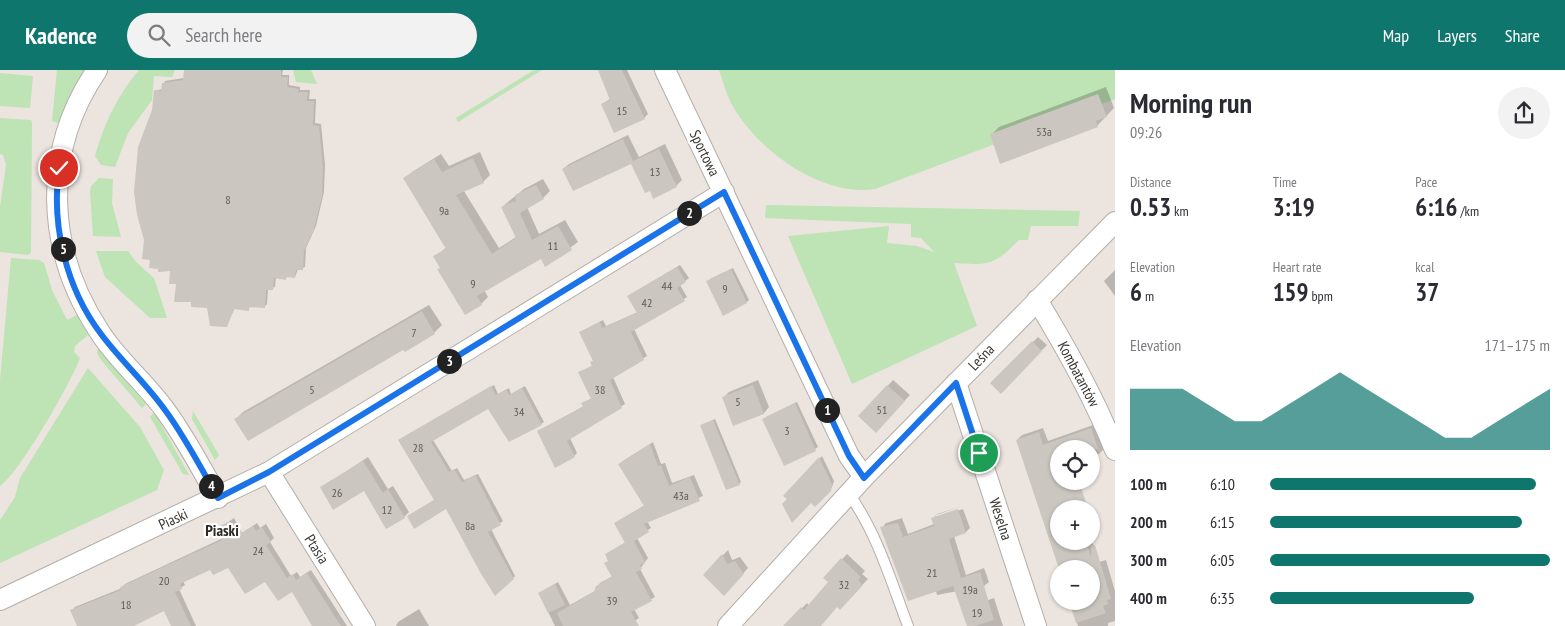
<!DOCTYPE html>
<html lang="en">
<head>
<meta charset="utf-8">
<style>
	body { margin:0; font-family:"PT Sans Narrow",sans-serif; background:#f2f2f3; color:#2b2b33; height:100vh; display:flex; flex-direction:column; font-size:19px; white-space:nowrap }
	* { box-sizing:border-box; margin:0 }
	p { font-size:16px; color:#7c7c81 }
	.icon { flex:none; width:28px; height:28px; fill:none; stroke:currentColor; stroke-width:2; stroke-linecap:round; stroke-linejoin:round }
	.map { position:relative; flex:1; overflow:hidden }
	.drawer { display:flex; flex-direction:column; background:#fff; width:450px }
	.drawer>* { flex:none }
	.buttons { position:absolute; left:1050px; top:370px; display:grid; gap:10px }
	.buttons a { display:grid; place-items:center; width:50px; height:50px; border-radius:50%; background:#fff; box-shadow:0 1px 4px #0004; font-size:25px }
	.pin { position:absolute; display:grid; place-items:center; width:42px; height:42px; color:#fff; margin:-21px; border:2px solid #fff; border-radius:50%; box-shadow:0 1px 5px #0007 }
	.km { position:absolute; width:25px; height:25px; margin:-12px; border-radius:50%; background:#222; color:#fff; font-size:14px; line-height:25px; text-align:center }
	.round { display:grid; place-items:center; flex:none; width:52px; height:52px; border-radius:26px; background:#f2f2f3 }
	.head { display:flex; align-items:center; justify-content:space-between; height:85px; padding:0 15px }
	h1 { font-size:28px; font-weight:700; line-height:38px }
	.stats { display:grid; grid-template-columns:repeat(3,1fr); gap:8px; height:85px; padding:5px 15px }
	.stats div { display:grid; align-content:center }
	.stats b { font-size:25px; font-weight:700 }
	.stats small { font-size:14px; font-weight:400 }
	.stats p { font-size:14px }
	.chart { height:140px; padding:10px 15px }
	.chart p { display:flex; justify-content:space-between }
	.chart svg { width:100%; height:90px; margin-top:5px; fill:#0f766e; opacity:.7 }
	ul { padding:0 15px; list-style:none; font-size:16px }
	li { display:grid; grid-template-columns:80px 60px 1fr; align-items:center; height:38px }
	li i { height:12px; border-radius:6px; background:#0f766e }
	header { display:flex; align-items:center; gap:30px; box-sizing:border-box; height:70px; padding:0 25px; background:#0f766e; color:#fff }
	header strong { font-size:24px }
	nav { display:flex; gap:28px; margin-inline-start:auto; font-size:18px }
	.search { width:350px; height:45px; background:#f2f2f3; display:flex; align-items:center; gap:12px; box-sizing:border-box; padding:0 18px; border-radius:28px; color:#7c7c81; font-size:19px }
	main { display:flex; flex:1; min-height:0 }
	.map>svg:first-child { display:block }
	.green { fill:#bee3b4 }
	.shadow { fill:#0003 }
	.building { fill:#cbc6c0 }
	.lines { fill:none; stroke-linecap:round; stroke-linejoin:round }
	.lane-casing { stroke:#b4aea9; stroke-width:12 }
	.street-casing { stroke:#b4aea9; stroke-width:22 }
	.lane { stroke:#fff; stroke-width:10 }
	.street { stroke:#fff; stroke-width:20 }
	.route-casing { stroke:#fff; stroke-width:10 }
	.route { stroke:#1a73e8; stroke-width:6 }
	.labels { text-anchor:middle; dominant-baseline:central; stroke-width:4.5; stroke-linejoin:round; paint-order:stroke }
	.number-label { font-size:12px; fill:#5e5b57 }
	.street-label { font-size:15px; fill:#393734; stroke:#fff }
	.neighbourhood-label { font-size:16px; font-weight:bold; fill:#2d2824; stroke:#fff }
</style>
</head>
<body>
<header>
<strong>Kadence</strong>
<div class="search"><svg class="icon" aria-label="search" viewBox="0 0 24 24"><circle cx="10" cy="10" r="6"/><path d="M15 15l6 6"/></svg>Search here</div>
<nav><a>Map</a><a>Layers</a><a>Share</a></nav>
</header>
<main>
<div class="map">
<svg width="1115" height="556" viewBox="0 0 1115 556">
	<rect width="100%" height="100%" fill="#ebe4df"/>
	<path class="green" d="M57,0H85L58,53L52,51Z
		M139,0H175L172,7L154,6L152,30L128,63L115,97L101,95L95,86C104,54 117,26 139,0Z
		M293,0H311L317,14L296,12Z
		M534,0H542L458,52L456,48Z
		M719,0H1115V29L875,119C820,127 756,79 731,33C726,23 723,11 719,0Z
		M0,3L33,6L30,38L0,36Z
		M0,48L31,50L32,53L31,183L28,185L0,182V137L6,95L3,85L0,84Z
		M99,108L113,109L112,133L121,167L93,166L90,122L91,116Z
		M766,135L1080,141L1078,156H1031L1028,170H1019C993,196 990,195 954,193L977,256L852,314L788,166L889,156L887,173L917,176L934,182L921,168L911,167V154L765,148Z
		M96,181H128L136,192L154,208L167,248H150L105,207Z
		M11,188L39,190L44,193L52,220L67,250L77,245L88,265L75,276L74,282L80,288C72,311 19,404 0,416V310Z
		M98,278L146,334L142,338L100,289L97,283Z
		M88,298L140,357L164,400L157,420L0,493V450L15,427L20,408Z
		M193,341L219,385L215,390L192,349Z
		M154,343L157,347L189,405L183,404L150,347Z"/>
	<path class="shadow" d="M185,0H283L282,5H289V15L300,17V20H310L309,29H316L315,53L321,54L325,95L324,122L316,156L306,178L305,197L298,199L295,207L288,206L285,209L276,207L275,217L268,219L267,234L264,237L251,236L248,239L235,238L226,256L208,237L192,231L178,213L171,200L151,189L145,170L155,21L162,19L165,11L184,8Z
		M600,0H627L648,44L644,48L602,34L610,29Z
		M1106,17L1114,38L1097,56L991,65L999,57Z
		M628,65L639,87L665,74L682,110L676,116L632,92L563,99L569,94Z
		M480,82L490,105L483,112L464,121L499,178L516,167L502,137L524,119L543,109L550,121L543,128L527,137L539,164L565,150L578,172L546,195L541,188L484,220L488,227L481,234L441,198L434,187L447,177L405,108L412,102L441,84L449,96Z
		M680,195L689,208L680,215L687,227L634,259L647,286L613,307L625,334L570,368L577,383L574,386L542,359L584,336L583,333L592,328L580,303L593,295L594,290L580,262L603,250L606,256L638,242L628,226Z
		M733,198L749,230L747,232L710,209Z
		M1115,200V226L1104,211Z
		M429,235L442,255L434,263L405,280L404,278L236,349L243,342Z
		M1038,267L1047,275L1001,322L992,313Z
		M758,310L769,337L764,343L734,354L724,327L729,322Z
		M893,310L910,325L876,361L860,346Z
		M494,315L498,324L509,318L511,324L525,316L544,352L541,354L488,338L433,370L452,401L457,398L464,410L478,404L503,451L491,459L515,506L496,524L447,438L408,446L436,429L402,368Z
		M797,332L818,377L815,379L766,347Z
		M715,349L741,412L739,414L702,355Z
		M1096,354L1104,379L1099,384L1091,386V379H1059V411L1080,413L1059,439V471H1091V468L1099,492L1106,490L1115,521V551L1108,553V556H1078L1070,531H1091V499H1060L1017,370L1022,365L1043,358L1048,371Z
		M653,372L661,394L665,393L672,413L694,405L703,426L647,451L651,458L637,468L648,488L640,499L655,527L634,539L639,548L627,556H555L539,523L558,512L570,535L595,521L600,513L613,506L606,484L626,472L615,453L645,435L623,391Z
		M822,386L834,411L832,417L815,435L811,431L788,429L784,426Z
		M368,387L388,419L393,416L409,442L404,447L364,419L321,418Z
		M962,436L936,445V448L963,439L970,458L966,462L954,466L966,505L984,498L989,512L984,516L937,525L936,521L882,458L886,453L902,448L908,464L934,454L933,449L937,444Z
		M234,448L242,463L257,453L260,458L266,454L274,468L270,472L291,506L297,502L300,507L311,500L347,556H314L292,521L229,497L211,498L183,511L185,515L179,519L196,556H172L159,521L89,556H79L72,540L75,537L122,518L125,514L223,468L218,459Z
		M728,480L732,490L740,487L748,498L724,524L704,505Z
		M847,484L865,501L862,504L868,509L840,538L837,536L819,556H785L807,533L809,536L830,512L825,508Z
		M994,528L1003,556H968L969,537Z
		M419,539L429,556H396L398,552Z"/>
	<path class="building" d="M184,0H281V7H288L287,17L299,19L298,22H308L307,31H314L313,55L319,56L323,98L322,126L314,159L304,181L303,200H296L295,208L286,207V210L274,208L273,220H266L265,238L249,237V241L234,239L227,257L210,256L207,238L191,237V232H174L176,214H169L170,201L158,202V199L149,198L150,190L142,189L144,170L137,145L134,122L138,77L152,40L154,20L161,21L162,13L183,10Z
		M598,0H622L645,49L614,63L601,34L610,30Z
		M1098,24L1107,47L1096,51L1098,57L1000,94L990,64Z
		M623,69L633,91L659,79L677,117L653,129L650,121L645,123L631,94L573,121L562,99Z
		M473,88L484,113L456,125L492,184L516,168L501,137L514,131L516,133L515,125L536,115L544,129L520,143L532,170L558,156L572,180L545,197L541,189L477,226L482,235L465,245L437,199L440,198L433,186L446,179L403,108L434,89L442,102Z
		M677,197L686,212L677,218L685,231L631,262L644,290L610,310L622,338L567,371L575,387L555,398L537,361L583,337L581,333L591,329L578,302L592,296L590,292L593,291L579,262L600,252L602,258L637,243L627,226Z
		M731,199L747,233L723,246L706,211Z
		M422,241L435,264L405,282L403,280L248,371L234,349Z
		M1032,271L1042,281L1001,324L990,313Z
		M753,315L764,344L733,356L722,327Z
		M887,315L905,331L876,363L858,346Z
		M491,316L496,325L506,320L509,325L522,318L542,355L509,372L488,339L431,372L449,402L454,399L462,412L475,405L501,455L488,462L514,509L495,526L480,502L446,439L414,459L407,446L434,430L398,370Z
		M795,333L816,381L784,396L762,349Z
		M713,350L740,415L726,420L700,355Z
		M1091,358L1098,379H1059V411H1079L1088,439H1059V471H1086L1091,487V475H1095L1111,529L1107,530L1108,534L1103,536L1106,543L1076,553L1069,531H1091V499H1059L1016,370L1039,362L1043,375Z
		M650,374L658,396L661,395L669,416L690,407L700,431L644,454L649,462L634,471L645,492L640,495L642,499L636,502L652,531L631,542L639,556H563L557,543L594,522L596,516L612,507L604,493L608,491L605,484L625,473L614,453L644,436L618,394Z
		M819,387L832,414L831,421L815,437L811,433L792,453L782,434L787,429L783,426Z
		M363,391L383,423L388,419L405,448L386,459L364,421L333,440L320,417Z
		M958,439L966,463L949,469L961,508L980,502L994,550L975,556H967L953,516L908,531L880,457L898,453L903,467L934,456L931,448Z
		M230,451L238,465L253,456L256,461L262,457L271,472L266,475L287,508L293,504L296,510L307,503L341,556H312L292,522L278,531L265,512L245,524L228,498L213,505L210,500L180,514L182,519L175,522L191,556H171L164,541L134,556H77L70,540L121,520L120,517L222,470L216,458Z
		M722,484L727,494L735,491L744,504L724,526L703,505Z
		M841,488L861,507L858,510L863,515L840,540L837,537L821,556H783L801,537L804,540L828,512L823,508Z
		M555,514L565,535L548,543L538,523Z"/>
	<g class="lines">
		<g class="lane-casing">
			<path id="lane" d="M849,424C877,463 891,511 908,556"/>
		</g>
		<g class="street-casing">
			<path id="street" d="M97,0C41,82 46,180 99,261C117,290 145,312 165,340C185,367 201,398 218,428
				M665,0L849,386L864,407
				M1037,230C1067,279 1094,327 1115,380
				M956,313L1036,556
				M269,402L365,556
				M0,530L269,402L724,122
				M728,556L864,407L1115,152"/>
		</g>
		<use href="#lane" class="lane"/>
		<use href="#street" class="street"/>
	</g>
	<g class="lines">
		<g class="route-casing">
			<path id="route" d="M59,98C51,155 66,218 101,264C121,291 146,313 165,340C185,367 201,398 218,428L269,402L724,122L849,386L864,408L956,313L979,383"/>
		</g>
		<use href="#route" class="route"/>
	</g>
	<g class="labels">
		<g class="number-label">
			<text x="622" y="40">15</text>
			<text x="1044" y="61">53a</text>
			<text x="655" y="101">13</text>
			<text x="228" y="129">8</text>
			<text x="444" y="140">9a</text>
			<text x="553" y="175">11</text>
			<text x="473" y="213">9</text>
			<text x="667" y="215">44</text>
			<text x="725" y="218">9</text>
			<text x="647" y="232">42</text>
			<text x="414" y="262">7</text>
			<text x="312" y="319">5</text>
			<text x="600" y="319">38</text>
			<text x="738" y="331">5</text>
			<text x="882" y="339">51</text>
			<text x="519" y="341">34</text>
			<text x="787" y="360">3</text>
			<text x="418" y="377">28</text>
			<text x="337" y="422">26</text>
			<text x="681" y="425">43a</text>
			<text x="387" y="439">12</text>
			<text x="470" y="455">8a</text>
			<text x="258" y="480">24</text>
			<text x="932" y="502">21</text>
			<text x="164" y="510">20</text>
			<text x="844" y="514">32</text>
			<text x="970" y="519">19a</text>
			<text x="612" y="530">39</text>
			<text x="126" y="534">18</text>
			<text x="977" y="542">19</text>
		</g>
		<g class="street-label">
			<text transform="translate(705 83) rotate(64)">Sportowa</text>
			<text transform="translate(981 287) rotate(-46)">Leśna</text>
			<text transform="translate(1079 304) rotate(62)">Kombatantów</text>
			<text transform="translate(173 449) rotate(-25)">Piaski</text>
			<text transform="translate(1001 449) rotate(72)">Weselna</text>
			<text transform="translate(317 479) rotate(58)">Ptasia</text>
		</g>
		<g class="neighbourhood-label">
			<text x="222" y="460">Piaski</text>
		</g>
	</g>
</svg>
<div class="buttons">
<a><svg class="icon" aria-label="locate" viewBox="0 0 24 24"><circle cx="12" cy="12" r="6"/><path d="M12 2v4M12 18v4M2 12h4M18 12h4"/></svg></a>
<a>+</a>
<a>−</a>
</div>
<div class="pin" style="left:979px;top:383px;background:#1e9e55"><svg class="icon" aria-label="arrive" viewBox="0 0 24 24"><path d="M6 21V4h12l-3 4 3 4H6"/></svg></div>
<div class="pin" style="left:59px;top:98px;background:#d93025"><svg class="icon" aria-label="check" viewBox="0 0 24 24"><path d="M5 12l5 5 9-10"/></svg></div>
<b class="km" style="left:827px;top:340px">1</b>
<b class="km" style="left:689px;top:143px">2</b>
<b class="km" style="left:449px;top:291px">3</b>
<b class="km" style="left:211px;top:416px">4</b>
<b class="km" style="left:63px;top:179px">5</b>
</div>
<section class="drawer">
<div class="head"><div><h1>Morning run</h1><p>09:26</p></div><a class="round"><svg class="icon" aria-label="share" viewBox="0 0 24 24"><path d="M12 15V3M7 8l5-5 5 5M5 13v7h14v-7"/></svg></a></div>
<div class="stats">
<div><p>Distance</p><b>0.53<small> km</small></b></div>
<div><p>Time</p><b>3:19</b></div>
<div><p>Pace</p><b>6:16<small> /km</small></b></div>
</div>
<div class="stats">
<div><p>Elevation</p><b>6<small> m</small></b></div>
<div><p>Heart rate</p><b>159<small> bpm</small></b></div>
<div><p>kcal</p><b>37</b></div>
</div>
<div class="chart"><p><span>Elevation</span>171–175 m</p>
<svg viewBox="0 0 160 44" preserveAspectRatio="none"><path d="M0 44V14L10 14L20 14L30 22L40 30L50 30L60 22L70 14L80 6L90 14L100 22L110 30L120 38L130 38L140 30L150 22L160 14V44z"/></svg>
</div>
<ul>
<li><b>100 m</b>6:10<i style="width:95%"></i></li>
<li><b>200 m</b>6:15<i style="width:90%"></i></li>
<li><b>300 m</b>6:05<i style="width:100%"></i></li>
<li><b>400 m</b>6:35<i style="width:73%"></i></li>
</ul>
</section>
</main>
</body>
</html>
